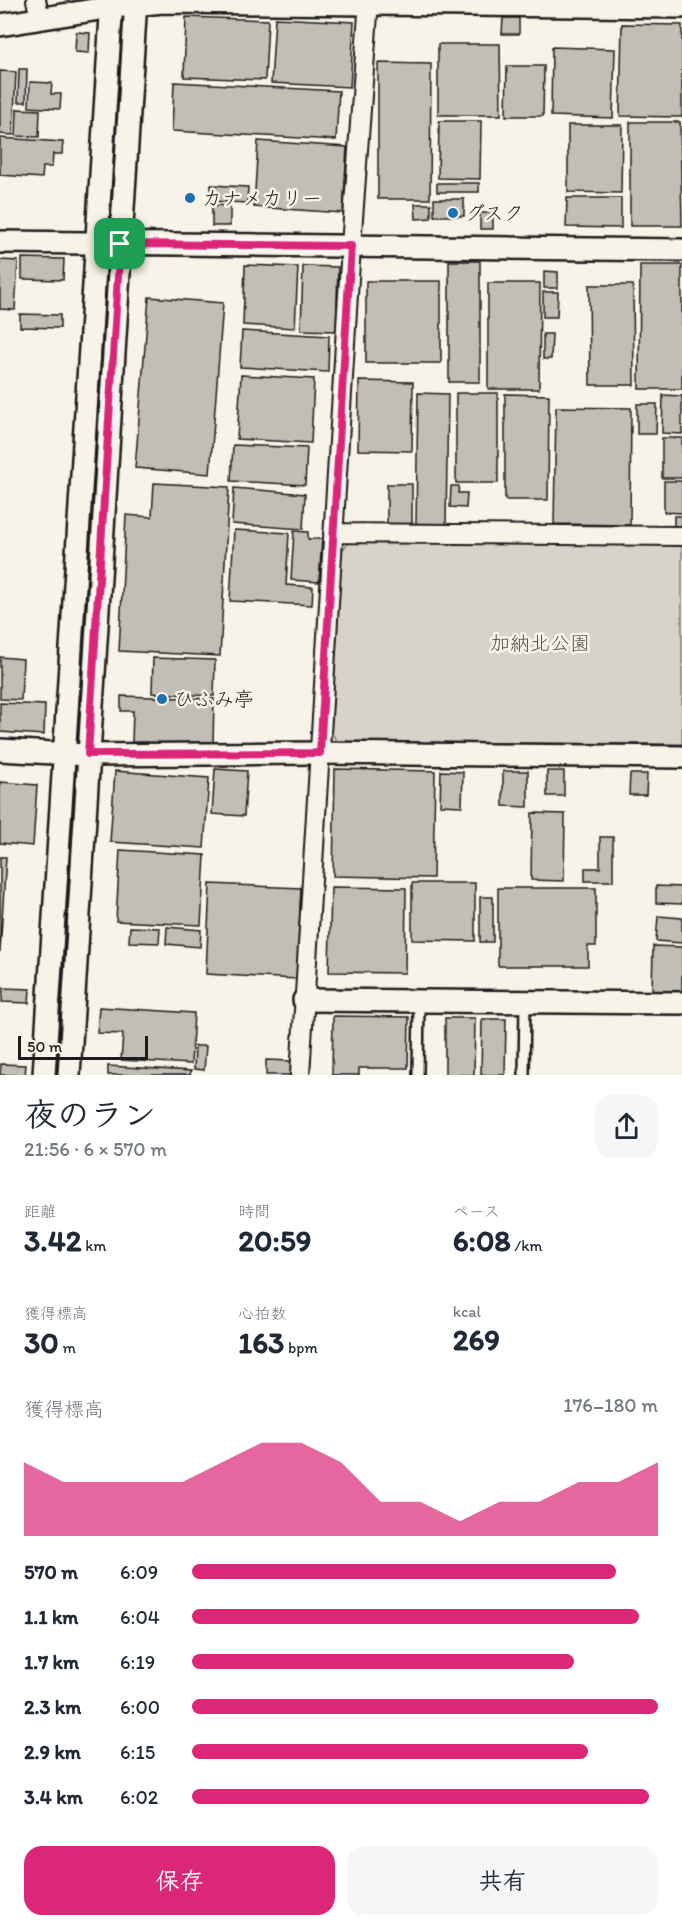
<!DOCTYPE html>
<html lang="ja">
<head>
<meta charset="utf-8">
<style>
	body { margin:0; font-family:Itim,"Klee One",sans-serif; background:#f6f6f7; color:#1f2937; height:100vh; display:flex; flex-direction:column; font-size:22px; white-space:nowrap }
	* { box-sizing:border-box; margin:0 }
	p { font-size:20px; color:#747a83 }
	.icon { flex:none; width:33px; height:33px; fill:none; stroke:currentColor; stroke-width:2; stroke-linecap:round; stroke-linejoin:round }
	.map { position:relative; height:1075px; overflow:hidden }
	.sheet { display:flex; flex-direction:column; background:#fff; flex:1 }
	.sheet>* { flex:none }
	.scale { position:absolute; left:18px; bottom:15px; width:130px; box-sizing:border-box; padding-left:6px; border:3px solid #1c1c1c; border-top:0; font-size:16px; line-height:21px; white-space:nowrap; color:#1c1c1c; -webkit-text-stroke:4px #f7f3e8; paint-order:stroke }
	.pin { position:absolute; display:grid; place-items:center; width:51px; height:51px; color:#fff; margin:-26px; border-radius:12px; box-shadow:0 3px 9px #0006 }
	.round { display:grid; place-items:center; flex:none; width:63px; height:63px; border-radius:18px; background:#f6f6f7 }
	.overview { display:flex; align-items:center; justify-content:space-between; height:102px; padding:0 24px }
	h1 { font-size:33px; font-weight:800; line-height:45px }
	.stats { display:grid; grid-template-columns:repeat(3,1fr); gap:9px; height:102px; padding:6px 24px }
	.stats div { display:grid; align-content:center }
	.stats b { font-size:30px; font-weight:800 }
	.stats small { font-size:16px; font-weight:400 }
	.stats p { font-size:16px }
	.chart { height:168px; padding:12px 24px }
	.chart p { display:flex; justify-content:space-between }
	.chart svg { width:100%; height:108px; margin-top:6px; fill:#db2777; opacity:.7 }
	.action { display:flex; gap:12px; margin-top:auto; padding:12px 24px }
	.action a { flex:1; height:69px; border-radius:18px; background:#db2777; color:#fff; font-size:24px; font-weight:800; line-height:69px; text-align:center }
	.action a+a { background:#f6f6f7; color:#1f2937 }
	ul { padding:0 24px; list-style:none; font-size:20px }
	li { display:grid; grid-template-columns:96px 72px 1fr; align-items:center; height:45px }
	li i { height:15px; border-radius:8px; background:#db2777 }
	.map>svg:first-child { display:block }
	.green { fill:#d7d3cb; stroke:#7a7874; stroke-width:1.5 }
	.building { fill:#c0beb5; stroke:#1c1c1c; stroke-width:1.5 }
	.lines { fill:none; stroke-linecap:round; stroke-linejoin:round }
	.service-casing { stroke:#1c1c1c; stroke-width:14 }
	.minor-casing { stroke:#1c1c1c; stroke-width:22 }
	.tertiary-casing { stroke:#1c1c1c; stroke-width:26 }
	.service { stroke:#f7f3e8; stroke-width:9 }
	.minor { stroke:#f7f3e8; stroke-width:18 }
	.tertiary { stroke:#f7f3e8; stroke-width:21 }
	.route-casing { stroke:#fff; stroke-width:12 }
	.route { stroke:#db2777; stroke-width:8 }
	.poi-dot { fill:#1f6fb2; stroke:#f7f3e8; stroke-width:2 }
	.labels { text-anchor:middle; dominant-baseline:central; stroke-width:5; stroke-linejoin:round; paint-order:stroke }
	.poi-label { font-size:20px; fill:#1c1c1c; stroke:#f7f3e8; text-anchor:start }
	.park-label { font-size:20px; fill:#545351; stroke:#f7f3e8 }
</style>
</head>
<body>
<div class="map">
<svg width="682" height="1075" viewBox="0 0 682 1075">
	<rect width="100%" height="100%" fill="#f7f3e8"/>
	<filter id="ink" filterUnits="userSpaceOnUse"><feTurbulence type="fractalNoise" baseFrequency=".0167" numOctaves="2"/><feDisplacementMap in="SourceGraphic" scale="12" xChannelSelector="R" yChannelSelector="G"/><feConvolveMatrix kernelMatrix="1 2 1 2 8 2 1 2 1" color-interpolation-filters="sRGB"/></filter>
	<g filter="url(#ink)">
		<path class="green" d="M351,541L682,545V744L337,742L331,732L342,550Z"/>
		<path class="building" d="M186,17L268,20L265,80L184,77Z
			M275,18L354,22L350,87L271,83Z
			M503,18H519V34H502Z
			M622,24L682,25V117L620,116Z
			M76,32L90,33L89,53L75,52Z
			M438,44H500L501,115H438Z
			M552,47L615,49L613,118L551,116Z
			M378,63L431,64L430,199H378Z
			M507,66H544L543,116H506Z
			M19,69H27L26,102H18Z
			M0,71L16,72L13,135L0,134Z
			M30,82L52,83L51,94H61L60,109L29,107Z
			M174,82L339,91L336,140L172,131Z
			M17,109L40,110L39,137L16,136Z
			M439,121H481L480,179L438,178Z
			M630,122H680L682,226H630Z
			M568,125H622L621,193L568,192Z
			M0,138L63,142L62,154H53L52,167H43L42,178L0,175Z
			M258,141L347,147L343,213L254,207Z
			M437,183H479V192H437Z
			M211,185L248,187L247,203L210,201Z
			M567,198H621V228L566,227Z
			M434,199H464V216H434Z
			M415,204H431V218L416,219Z
			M212,205L230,206V226H212Z
			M480,213H493V229H480Z
			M22,258L64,259L63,280L22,279Z
			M0,260L18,261L15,310L0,309Z
			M449,261H480V382H449Z
			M245,265L298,267L295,328L243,325Z
			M640,265H682V389H639Z
			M303,266L338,267L336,331L301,330Z
			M544,271L558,272V288H544Z
			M366,281H441V363H366Z
			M488,283H540L539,389H488Z
			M589,285H633L634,385H590Z
			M543,292H558L557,317H543Z
			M149,297L223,303L210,474L135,468Z
			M20,314L60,315V328L20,327Z
			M242,331L329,336L328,372L240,367Z
			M543,334H552L551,359H543Z
			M241,375L314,379L311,443L237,439Z
			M359,381L413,382L412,451L358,450Z
			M418,393L448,394L446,525L416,524Z
			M456,393H498V483H456Z
			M505,394L549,395L548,500H505Z
			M663,395L682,396V434L662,433Z
			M637,404H657L656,434H637Z
			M556,407L631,408L630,525L554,524Z
			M662,438H682V478H662Z
			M233,445L307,448L305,485L231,481Z
			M664,481H682V513L664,512Z
			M154,483L229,487L220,656L119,651L126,515L152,517Z
			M387,484H412V525L387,524Z
			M451,486H459L458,493H467L466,508L450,507Z
			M234,488L305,494L303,529L232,524Z
			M674,516H682V530H674Z
			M234,530L289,533L286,585L313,587L312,605L230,601Z
			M294,531L308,532V539H322L319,582L291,580Z
			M0,657L23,659L21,700L0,699Z
			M153,658L215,660L214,696L152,693Z
			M121,696L214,699L213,744L132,742L133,711H121Z
			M0,703L45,705L44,735L0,732Z
			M215,769L247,771L244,816L212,814Z
			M335,769L435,771L433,878L333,876Z
			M115,771L209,778L204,848L110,842Z
			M441,771L463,772L462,806L440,805Z
			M503,771H528V807L503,806Z
			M547,771H564V796H547Z
			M630,774H647L646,795H629Z
			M0,782L37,785L33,846L0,843Z
			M532,813L565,814L564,881L531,880Z
			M600,837H613V881H585V868H600Z
			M120,850L205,855L201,925L116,921Z
			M0,857H6L0,952Z
			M412,883H475V941L412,940Z
			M210,884L301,888L297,979L206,974Z
			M656,886L682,887V904L656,903Z
			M331,887L406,888L405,973L329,972Z
			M498,888H596V946H588V966H498Z
			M480,897H493V942H480Z
			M658,916L682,918V943L656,941Z
			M130,927L160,928L159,943L129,942Z
			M167,927L201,930L200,947L166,944Z
			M653,946L682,947V993L652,992Z
			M3,988L30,989L29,1003L2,1002Z
			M99,1007L194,1013L191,1064L121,1060L123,1034L97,1033Z
			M333,1016L409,1017L408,1068H359V1075H332Z
			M445,1018H475L474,1075H445Z
			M482,1019H506L505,1075H481Z
			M195,1046H206L204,1070L194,1069Z
			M266,1060L291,1061V1075H266Z
			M1,1064L26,1065L25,1075H0Z
			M108,1066L191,1071L190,1075H108Z"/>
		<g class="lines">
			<g class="service-casing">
				<path id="service" d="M418,1075L419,1001
					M524,1075L525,1002"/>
			</g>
			<g class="minor-casing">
				<path id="minor" d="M36,0L40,18
					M333,533L682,536
					M300,1075L351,246L369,0"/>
			</g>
			<g class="tertiary-casing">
				<path id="tertiary" d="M0,25L112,7L163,2L682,7
					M0,242L682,250
					M0,750L88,755L319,753L682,757
					M304,1000L682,1003
					M44,1075L112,0
					M69,1075L136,0"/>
			</g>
			<use href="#service" class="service"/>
			<use href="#minor" class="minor"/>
			<use href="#tertiary" class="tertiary"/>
		</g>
	</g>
	<g class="lines" filter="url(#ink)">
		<g class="route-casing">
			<path id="route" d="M120,244L351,246L320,753L88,754Z"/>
		</g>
		<use href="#route" class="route"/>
	</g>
	<g class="poi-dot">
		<circle cx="190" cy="198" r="6"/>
		<circle cx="453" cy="213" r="6"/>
		<circle cx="162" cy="699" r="6"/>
	</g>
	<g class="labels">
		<g class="poi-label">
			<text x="202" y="198">カナメカリー</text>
			<text x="465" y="213">グスク</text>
			<text x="174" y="699">ひふみ亭</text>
		</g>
		<g class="park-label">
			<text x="540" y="643">加納北公園</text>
		</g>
	</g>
</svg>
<div class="scale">50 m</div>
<div class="pin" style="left:120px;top:244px;background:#1e9e55"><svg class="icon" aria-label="arrive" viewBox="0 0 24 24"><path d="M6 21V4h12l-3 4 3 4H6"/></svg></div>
</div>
<section class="sheet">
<div class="overview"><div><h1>夜のラン</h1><p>21:56 · 6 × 570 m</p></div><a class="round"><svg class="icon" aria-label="share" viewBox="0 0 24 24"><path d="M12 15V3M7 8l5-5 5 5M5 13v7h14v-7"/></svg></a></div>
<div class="stats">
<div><p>距離</p><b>3.42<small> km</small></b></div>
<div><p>時間</p><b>20:59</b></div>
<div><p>ペース</p><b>6:08<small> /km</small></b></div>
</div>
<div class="stats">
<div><p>獲得標高</p><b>30<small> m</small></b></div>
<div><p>心拍数</p><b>163<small> bpm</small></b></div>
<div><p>kcal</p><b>269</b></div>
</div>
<div class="chart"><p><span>獲得標高</span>176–180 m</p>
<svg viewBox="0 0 160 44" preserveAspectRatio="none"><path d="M0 44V14L10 22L20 22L30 22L40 22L50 14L60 6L70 6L80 14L90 30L100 30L110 38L120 30L130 30L140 22L150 22L160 14V44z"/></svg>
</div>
<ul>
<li><b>570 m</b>6:09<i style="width:91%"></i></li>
<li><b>1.1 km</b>6:04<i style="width:96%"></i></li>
<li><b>1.7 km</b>6:19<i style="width:82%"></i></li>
<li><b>2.3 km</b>6:00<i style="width:100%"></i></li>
<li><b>2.9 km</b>6:15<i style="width:85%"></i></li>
<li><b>3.4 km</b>6:02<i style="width:98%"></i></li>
</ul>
<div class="action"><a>保存</a><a>共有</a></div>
</section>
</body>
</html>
